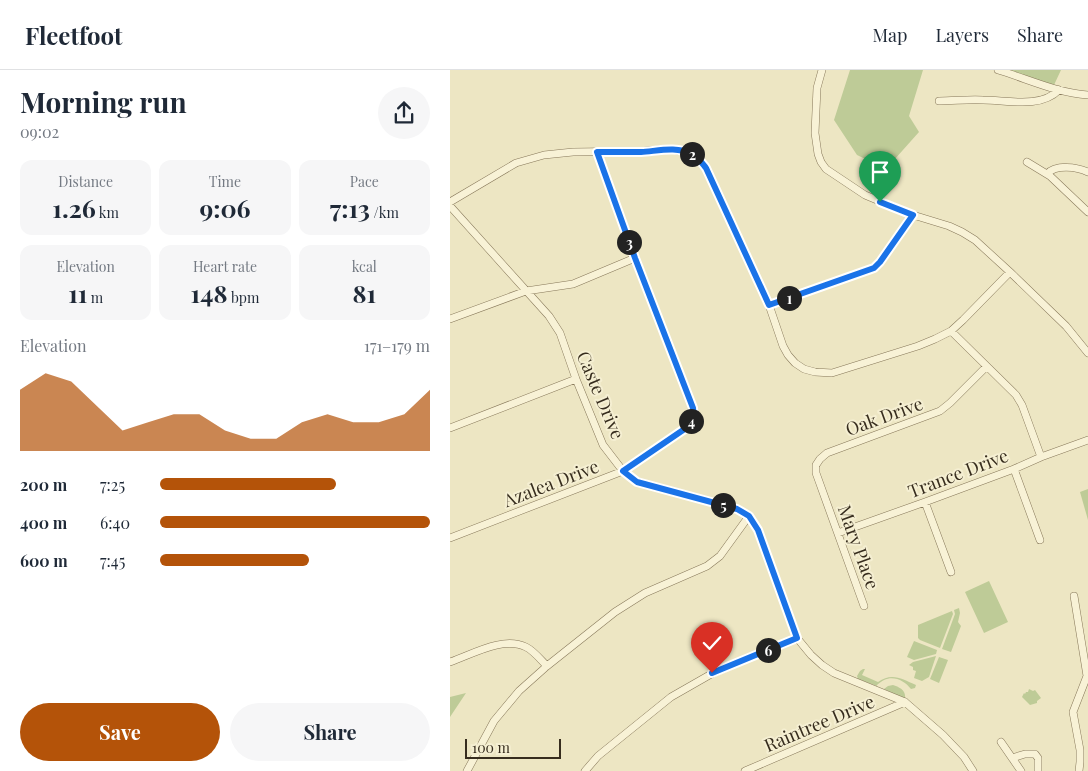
<!DOCTYPE html>
<html lang="en">
<head>
<meta charset="utf-8">
<style>
	body { margin:0; font-family:"Playfair Display",serif; background:#f6f6f7; color:#1f2937; height:100vh; display:flex; flex-direction:column; font-size:19px; white-space:nowrap }
	* { box-sizing:border-box; margin:0 }
	p { font-size:16px; color:#747a83 }
	.icon { flex:none; width:28px; height:28px; fill:none; stroke:currentColor; stroke-width:2; stroke-linecap:round; stroke-linejoin:round }
	.map { position:relative; flex:1; overflow:hidden }
	.sheet { display:flex; flex-direction:column; background:#fff; width:450px }
	.sheet>* { flex:none }
	.scale { position:absolute; left:15px; bottom:12px; width:96px; box-sizing:border-box; padding-left:5px; border:2px solid #372d1e; border-top:0; font-size:14px; line-height:18px; white-space:nowrap; color:#372d1e; -webkit-text-stroke:4px #f5efd2; paint-order:stroke }
	.pin { position:absolute; display:grid; place-items:center; width:42px; height:42px; color:#fff; margin:-51px -21px; border-radius:50% 50% 50% 0; rotate:-45deg; box-shadow:0 0 5px #0007 }
	.pin .icon { rotate:45deg }
	.km { position:absolute; width:25px; height:25px; margin:-12px; border-radius:50%; background:#222; color:#fff; font-size:14px; line-height:25px; text-align:center }
	.round { display:grid; place-items:center; flex:none; width:52px; height:52px; border-radius:26px; background:#f6f6f7 }
	.headline { display:flex; align-items:center; justify-content:space-between; height:85px; padding:0 20px }
	h1 { font-size:28px; font-weight:700; line-height:38px }
	.metrics { display:grid; grid-template-columns:repeat(3,1fr); gap:8px; height:85px; padding:5px 20px }
	.metrics div { display:grid; align-content:center; border-radius:12px; background:#f6f6f7; text-align:center }
	.metrics b { font-size:25px; font-weight:700 }
	.metrics small { font-size:14px; font-weight:400 }
	.metrics p { font-size:14px }
	.chart { height:140px; padding:10px 20px }
	.chart p { display:flex; justify-content:space-between }
	.chart svg { width:100%; height:90px; margin-top:5px; fill:#b45309; opacity:.7 }
	.primary-button { display:flex; gap:10px; margin-top:auto; padding:10px 20px }
	.primary-button a { flex:1; height:58px; border-radius:30px; background:#b45309; color:#fff; font-size:20px; font-weight:700; line-height:58px; text-align:center }
	.primary-button a+a { background:#f6f6f7; color:#1f2937 }
	ul { padding:0 20px; list-style:none; font-size:16px }
	li { display:grid; grid-template-columns:80px 60px 1fr; align-items:center; height:38px }
	li i { height:12px; border-radius:6px; background:#b45309 }
	header { display:flex; align-items:center; gap:30px; box-sizing:border-box; height:70px; padding:0 25px; background:#fff; border-bottom:1px solid #e0e1e3 }
	header strong { font-size:24px }
	nav { display:flex; gap:28px; margin-inline-start:auto; font-size:18px }
	main { display:flex; flex:1; min-height:0 }
	.map>svg:first-child { display:block }
	.green { fill:#becb97 }
	.lines { fill:none; stroke-linecap:round; stroke-linejoin:round }
	.street-casing { stroke:#87785a; stroke-width:8 }
	.street { stroke:#f8f2d6; stroke-width:7 }
	.route-casing { stroke:#fff; stroke-width:10 }
	.route { stroke:#1a73e8; stroke-width:6 }
	.labels { text-anchor:middle; dominant-baseline:central; stroke-width:4; stroke-linejoin:round; paint-order:stroke }
	.street-label { font-size:18px; fill:#372d1e; stroke:#f5efd2 }
</style>
</head>
<body>
<header>
<strong>Fleetfoot</strong>
<nav><a>Map</a><a>Layers</a><a>Share</a></nav>
</header>
<main>
<section class="sheet">
<div class="headline"><div><h1>Morning run</h1><p>09:02</p></div><a class="round"><svg class="icon" aria-label="share" viewBox="0 0 24 24"><path d="M12 15V3M7 8l5-5 5 5M5 13v7h14v-7"/></svg></a></div>
<div class="metrics">
<div><p>Distance</p><b>1.26<small> km</small></b></div>
<div><p>Time</p><b>9:06</b></div>
<div><p>Pace</p><b>7:13<small> /km</small></b></div>
</div>
<div class="metrics">
<div><p>Elevation</p><b>11<small> m</small></b></div>
<div><p>Heart rate</p><b>148<small> bpm</small></b></div>
<div><p>kcal</p><b>81</b></div>
</div>
<div class="chart"><p><span>Elevation</span>171–179 m</p>
<svg viewBox="0 0 160 44" preserveAspectRatio="none"><path d="M0 44V14L10 6L20 10L30 22L40 34L50 30L60 26L70 26L80 34L90 38L100 38L110 30L120 26L130 30L140 30L150 26L160 14V44z"/></svg>
</div>
<ul>
<li><b>200 m</b>7:25<i style="width:65%"></i></li>
<li><b>400 m</b>6:40<i style="width:100%"></i></li>
<li><b>600 m</b>7:45<i style="width:55%"></i></li>
</ul>
<div class="primary-button"><a>Save</a><a>Share</a></div>
</section>
<div class="map">
<svg width="638" height="701" viewBox="0 0 638 701">
	<rect width="100%" height="100%" fill="#ede6c3"/>
	<path class="green" d="M400,0H473L459,46L469,62L436,99L407,85L384,50Z
		M545,0H611L604,15Z
		M638,419V450L630,422Z
		M539,511L558,552L534,563L515,522Z
		M509,538L510,543L508,552L511,556L501,582L492,579L505,544L504,540Z
		M502,541L503,544L490,578L470,570L468,568V555Z
		M464,571L487,580L486,584L464,590L457,587Z
		M486,586L479,607L472,611L464,608L466,601L463,600V597L459,595L463,592Z
		M489,587L498,590L489,613L480,609Z
		M413,599H415L412,605L428,612C442,602 452,609 466,615L465,618L461,619C455,611 444,605 434,610C431,612 429,613 427,615V616L408,609L407,606L410,601Z
		M443,615C449,617 456,620 455,628H453L434,619L438,616Z
		M579,619L583,621L585,620L591,628L587,631V633L580,635L572,627L574,623L575,624L576,622H578Z
		M16,623L0,647V627Z"/>
	<g class="lines">
		<g class="street-casing">
			<path id="street" d="M372,0L367,18L365,63L368,84L371,92L376,99L415,125L463,145L499,156L512,162L525,170L560,202L616,256L638,283
				M548,0C578,9 607,23 638,25
				M489,31C504,31 519,29 533,30C557,30 590,39 609,20
				M577,92L600,106L638,142
				M597,104C606,94 627,97 638,102
				M0,132L66,93L94,85L123,82L194,81L218,79L233,81L243,84L249,89L256,98L319,235L333,276L338,285L345,293L354,299L365,302L382,303L468,276L485,269L501,261L513,250L560,202
				M0,136L99,246L110,263L126,309L153,375L173,401L187,412L287,439L299,446L308,460L347,568L361,585L372,595L384,603L455,632L493,665L514,687L523,701
				M319,235L424,198L430,192L463,145
				M0,249L76,221L123,214L185,188
				M501,261L566,325L572,335L591,387
				M0,358L126,309
				M564,399L590,470
				M475,432L501,502
				M388,463L475,432L564,399L591,387L638,370
				M0,468L173,401L239,356L244,347L243,338L185,188L147,82
				M624,526L637,606L623,642L630,680V692L629,701
				M414,536L366,403V395L370,389L377,383L490,341L500,333L536,297
				M0,592C23,584 53,566 76,577C84,581 91,590 97,596
				M551,672L571,701
				M562,688L575,684H585L588,688V701
				M17,701L44,651L69,621L97,596L165,542L195,523L257,496L270,486L299,446
				M135,701L148,686L221,627L263,603L347,568
				M295,701L455,632"/>
		</g>
		<use href="#street" class="street"/>
	</g>
	<g class="lines">
		<g class="route-casing">
			<path id="route" d="M262,603L347,568L308,460L299,446L287,439L187,412L173,401L239,356L244,347L243,338L185,188L147,82C162,82 176,82 191,82C208,81 226,76 242,84C248,87 252,93 256,98L319,235L424,198L430,192L463,145L430,132"/>
		</g>
		<use href="#route" class="route"/>
	</g>
	<g class="labels">
		<g class="street-label">
			<text transform="translate(151 325) rotate(67)">Caste Drive</text>
			<text transform="translate(434 346) rotate(-20)">Oak Drive</text>
			<text transform="translate(508 403) rotate(-21)">Trance Drive</text>
			<text transform="translate(101 413) rotate(-21)">Azalea Drive</text>
			<text transform="translate(409 477) rotate(70)">Mary Place</text>
			<text transform="translate(369 653) rotate(-23)">Raintree Drive</text>
		</g>
	</g>
</svg>
<div class="scale">100 m</div>
<div class="pin" style="left:430px;top:132px;background:#1e9e55"><svg class="icon" aria-label="arrive" viewBox="0 0 24 24"><path d="M6 21V4h12l-3 4 3 4H6"/></svg></div>
<div class="pin" style="left:262px;top:603px;background:#d93025"><svg class="icon" aria-label="check" viewBox="0 0 24 24"><path d="M5 12l5 5 9-10"/></svg></div>
<b class="km" style="left:339px;top:228px">1</b>
<b class="km" style="left:242px;top:84px">2</b>
<b class="km" style="left:179px;top:172px">3</b>
<b class="km" style="left:241px;top:351px">4</b>
<b class="km" style="left:273px;top:435px">5</b>
<b class="km" style="left:318px;top:580px">6</b>
</div>
</main>
</body>
</html>
